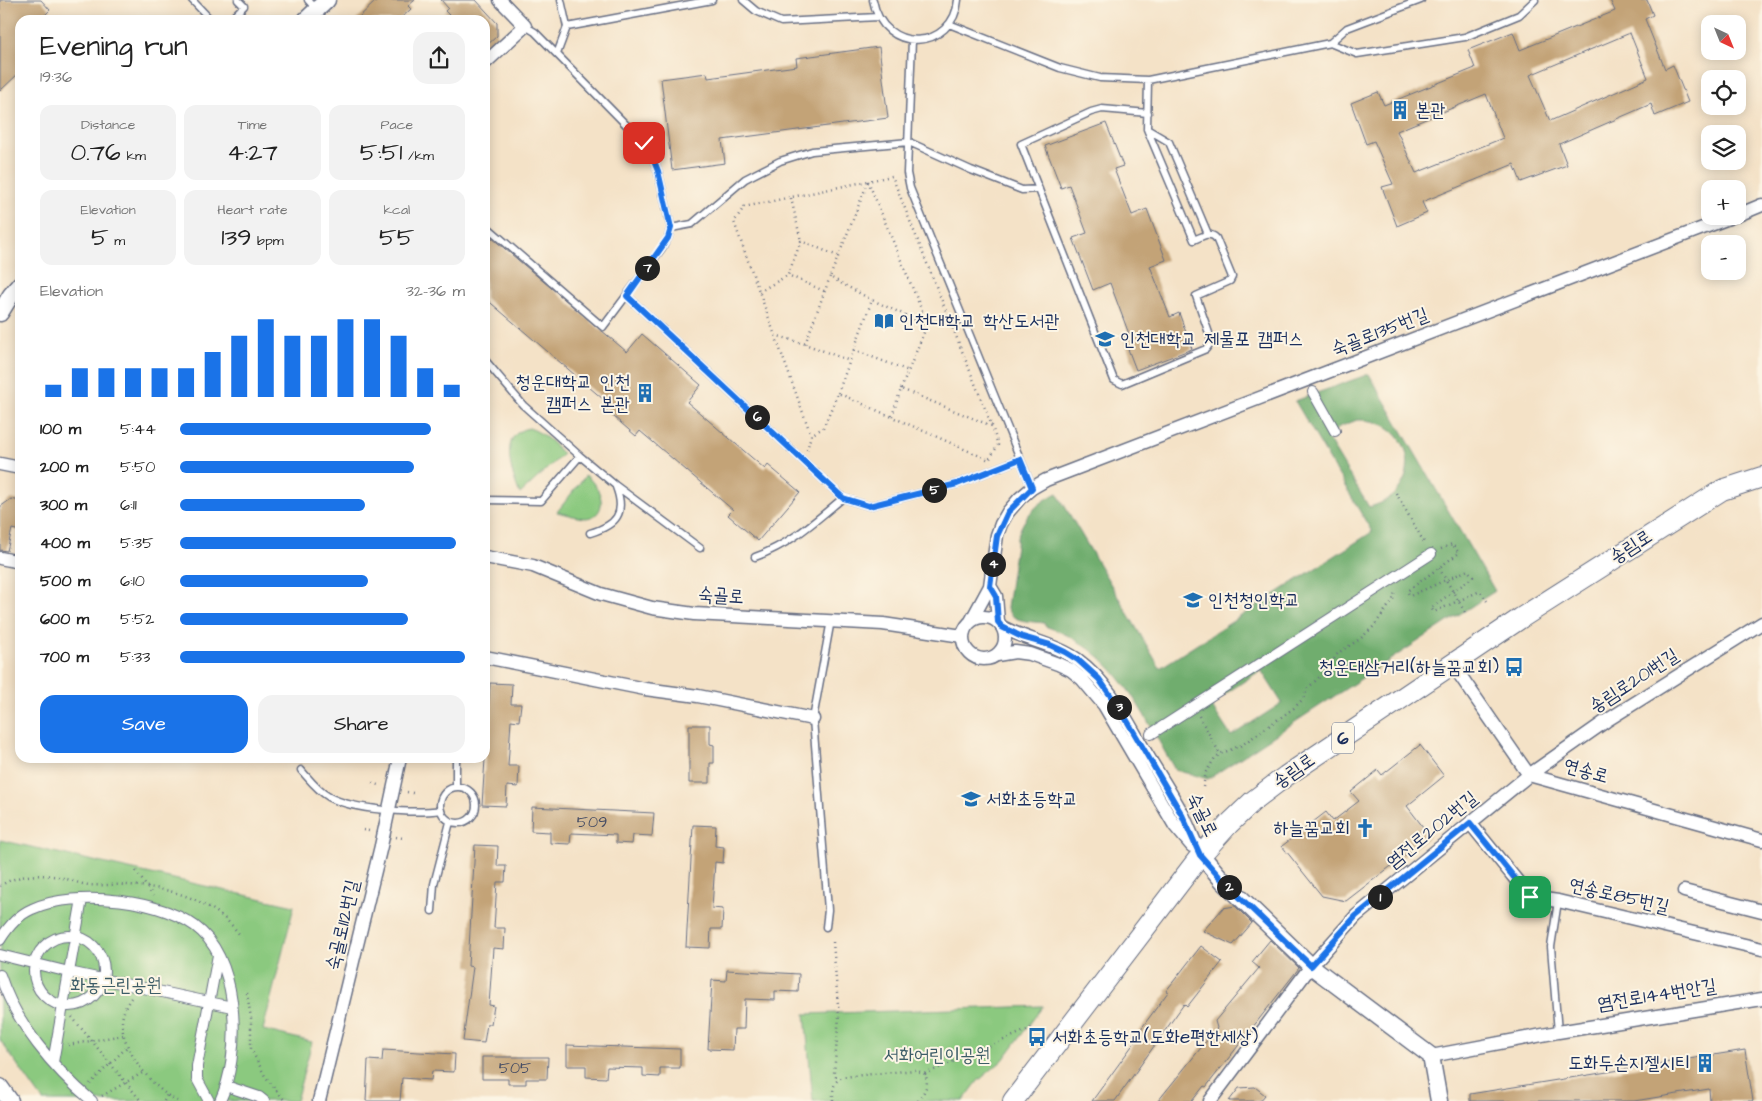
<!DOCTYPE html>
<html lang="en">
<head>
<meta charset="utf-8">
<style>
	body { margin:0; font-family:"Architects Daughter","Poor Story",sans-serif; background:#f2f2f2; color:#222; height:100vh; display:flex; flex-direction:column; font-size:19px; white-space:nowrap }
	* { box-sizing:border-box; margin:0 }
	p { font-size:16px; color:#767676 }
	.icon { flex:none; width:28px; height:28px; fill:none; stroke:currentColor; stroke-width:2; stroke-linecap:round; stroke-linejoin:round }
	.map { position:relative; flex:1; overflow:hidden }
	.side { position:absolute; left:15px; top:15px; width:475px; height:748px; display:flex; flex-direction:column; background:#fff; border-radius:15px; box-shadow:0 2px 12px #0003 }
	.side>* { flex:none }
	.needle { width:32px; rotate:137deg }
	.tools { position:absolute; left:1701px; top:15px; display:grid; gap:10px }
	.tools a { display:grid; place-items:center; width:45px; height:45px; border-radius:10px; background:#fff; box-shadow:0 2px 12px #0003; font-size:25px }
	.pin { position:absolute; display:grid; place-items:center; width:42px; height:42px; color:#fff; margin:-21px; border-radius:10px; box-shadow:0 2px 8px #0006 }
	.km { position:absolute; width:25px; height:25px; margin:-12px; border-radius:50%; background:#222; color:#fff; font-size:14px; line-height:25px; text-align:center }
	.round { display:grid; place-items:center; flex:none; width:52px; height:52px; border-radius:15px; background:#f2f2f2 }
	.head { display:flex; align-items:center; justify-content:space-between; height:85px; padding:0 25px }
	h1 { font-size:28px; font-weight:600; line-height:38px }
	.figures { display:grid; grid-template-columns:repeat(3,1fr); gap:8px; height:85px; padding:5px 25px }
	.figures div { display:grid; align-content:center; border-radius:12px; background:#f2f2f2; text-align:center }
	.figures b { font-size:25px; font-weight:600 }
	.figures small { font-size:14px; font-weight:400 }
	.figures p { font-size:14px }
	.chart { height:140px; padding:10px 25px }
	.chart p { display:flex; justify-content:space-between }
	.chart svg { width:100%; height:90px; margin-top:5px; stroke:#1a73e8; stroke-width:6 }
	.action { display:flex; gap:10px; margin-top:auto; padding:10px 25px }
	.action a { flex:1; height:58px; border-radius:15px; background:#1a73e8; color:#fff; font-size:20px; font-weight:600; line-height:58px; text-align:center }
	.action a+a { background:#f2f2f2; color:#222 }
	ul { padding:0 25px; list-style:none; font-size:16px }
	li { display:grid; grid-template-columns:80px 60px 1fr; align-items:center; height:38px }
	li i { height:12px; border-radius:6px; background:#1a73e8 }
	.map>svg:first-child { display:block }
	.green { fill:#8bc97f; stroke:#537c6e }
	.forest { fill:#70ad6e; stroke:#466e66; fill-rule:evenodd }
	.building { fill:#c3a377; fill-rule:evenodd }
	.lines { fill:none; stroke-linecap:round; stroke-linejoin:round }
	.service-casing { stroke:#676e83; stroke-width:9 }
	.pedestrian-casing { stroke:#676e83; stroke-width:12 }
	.minor-casing { stroke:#676e83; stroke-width:15 }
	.tertiary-casing { stroke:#676e83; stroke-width:19 }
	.primary-casing { stroke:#676e83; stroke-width:22 }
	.path { stroke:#676e83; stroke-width:2.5; stroke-dasharray:1 4; stroke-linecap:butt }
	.service { stroke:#fff; stroke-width:6 }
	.pedestrian { stroke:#fff; stroke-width:10 }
	.minor { stroke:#fff; stroke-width:12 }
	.tertiary { stroke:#fff; stroke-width:16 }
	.primary { stroke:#fff; stroke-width:20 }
	.route-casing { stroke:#fff; stroke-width:10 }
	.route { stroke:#1a73e8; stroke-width:6 }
	.labels { text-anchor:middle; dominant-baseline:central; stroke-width:4; stroke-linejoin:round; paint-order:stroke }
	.number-label { font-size:16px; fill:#454c64 }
	.shield { fill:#fcf5e5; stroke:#5e6a86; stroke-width:1 }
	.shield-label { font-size:18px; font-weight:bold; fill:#1b2f5e }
	.poi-label { font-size:19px; fill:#1b2f5e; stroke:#fcf5e5; text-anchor:start }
	.street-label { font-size:19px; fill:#1b2f5e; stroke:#fcf5e5 }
	.park-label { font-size:19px; fill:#3d5d68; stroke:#fcf5e5 }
</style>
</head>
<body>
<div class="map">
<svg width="1762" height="1101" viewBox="0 0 1762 1101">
	<rect width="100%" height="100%" fill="#fcf5e5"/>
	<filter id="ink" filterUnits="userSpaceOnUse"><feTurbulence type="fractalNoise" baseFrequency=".02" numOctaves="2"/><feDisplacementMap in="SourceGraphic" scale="10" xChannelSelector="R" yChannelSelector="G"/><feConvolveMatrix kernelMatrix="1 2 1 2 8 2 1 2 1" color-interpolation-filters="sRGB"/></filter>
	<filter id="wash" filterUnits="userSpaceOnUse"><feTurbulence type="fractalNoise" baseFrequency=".0096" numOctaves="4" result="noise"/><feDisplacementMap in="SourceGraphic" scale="20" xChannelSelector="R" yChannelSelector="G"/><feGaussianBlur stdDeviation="1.12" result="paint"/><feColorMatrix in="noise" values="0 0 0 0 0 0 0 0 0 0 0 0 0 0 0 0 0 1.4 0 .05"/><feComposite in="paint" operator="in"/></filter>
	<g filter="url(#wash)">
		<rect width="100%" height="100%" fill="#f4e2c7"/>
		<path class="green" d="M529,428C544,433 553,443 563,454L520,494C512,475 497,433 529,428Z
			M586,475C589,479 594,483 596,487C605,500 603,518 584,518C575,517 566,514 557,512Z
			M0,840L294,906L263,1030L312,1042L296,1101H43L0,1040Z
			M1043,1006L1003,1060L978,1081L963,1101H813L805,1014Z"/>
		<path class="forest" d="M1369,374L1495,591L1208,779L1175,770C1140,709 1117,650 1045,626L1044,623C1031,621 1012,623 1007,608L1017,538C1023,517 1037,503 1057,493L1160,668L1372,532L1295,401ZM1357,420C1417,418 1427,493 1369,507L1328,439L1339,427ZM1261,670L1282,703L1231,736L1210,704Z"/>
		<g id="blocks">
			<path class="building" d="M0,0H41L50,10L40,20H20V72L0,91Z
				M377,0H415L408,6L411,9L399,20H356Z
				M441,0H476L497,23V36L485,47V20H454L445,11L448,8Z
				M1610,0H1647L1653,15L1645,19L1665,69L1673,65L1688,102L1655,116L1651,104L1559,144L1567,165L1521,182L1514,164L1422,202L1427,213L1397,226L1382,187L1393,184L1374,141L1366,144L1351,103L1378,92L1384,105L1475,68L1468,50L1513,32L1520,50L1615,11ZM1630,33L1648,78L1550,121L1530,75ZM1486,94L1503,138L1416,173L1397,131Z
				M879,47L888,118L722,140L725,163L672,170L661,79L707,73L708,78L797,66L796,58Z
				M1106,123L1123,166L1114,169L1132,215L1147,209L1166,260L1150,266L1170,317L1179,313L1192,349L1136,370L1123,336L1129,334L1110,283L1093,290L1073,238L1087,233L1069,185L1061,188L1045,146Z
				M485,232L627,352L642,334L701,385L687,402L765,469L768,465L800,492L758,541L728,515L733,510L640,431L636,436L606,410L610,405L485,298Z
				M11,499L20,501V531L12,529L7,551L0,550V507Z
				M490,683L512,684L511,704H521L519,721L511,720L508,766H519L518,787L507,786L506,806L482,805Z
				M689,725H710V744L714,745V763H710V783H689Z
				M1420,745L1444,776L1407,806L1430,836L1346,901L1322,896L1282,846L1326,812L1333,821L1359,801L1351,792L1378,770L1382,775Z
				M532,807L654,813L652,836L633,835L632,844L616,843V835L571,833L570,844L550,843V832L531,831Z
				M693,825L716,826L715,846L724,847L723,863L715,862L712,908L723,909L722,929H711L710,948L686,947Z
				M475,845L498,846L497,866H506L505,882H497L494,928H505L504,949L493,948L489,1005L494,1006L491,1024H487L484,1043L463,1041L473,967L468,966Z
				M1235,906L1252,923L1233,945L1203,931L1223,908Z
				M1270,940L1299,968L1206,1087L1204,1086L1192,1101H1158L1217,1028L1215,1021L1259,968L1252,962Z
				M1201,946L1222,962L1187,1007L1184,1004L1115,1101H1092L1137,1039L1135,1037L1168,992L1166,991Z
				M727,970L799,974L798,992L775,991V1000L745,999L744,1029H734L733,1050L708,1049L712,980L726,981Z
				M567,1045L680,1049V1068H660V1077L643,1076V1068L607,1067L606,1078L586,1077V1066H567Z
				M383,1050L455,1054L454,1072L432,1071L431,1080L402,1078L400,1101H366L368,1060L382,1061Z
				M1745,1050L1753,1101H1710L1709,1089L1634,1101H1470V1094Z
				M482,1057H548L547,1079H526V1084H508V1079H482Z
				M1255,1087L1265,1095L1260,1101H1229L1239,1088Z"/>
		</g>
	</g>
	<g filter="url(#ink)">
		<use href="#blocks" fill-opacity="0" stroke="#676e83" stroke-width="1"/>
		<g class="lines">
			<g class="service-casing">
				<path id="service" d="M192,0L211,20
					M308,0L316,9
					M743,0L756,11L781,22L878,17
					M873,0C883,56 954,50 958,0
					M230,20L244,6L238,0
					M949,24L1060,68L1100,78L1148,80L1330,43L1347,28L1421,0
					M567,27L712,0
					M912,40L907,173L910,188L1032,488
					M1330,43L1357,54L1465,37L1519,15L1535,0
					M557,54L567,27L561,0
					M1148,113L1102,109L1091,112L1021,144L1114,380L1122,384L1206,349L1211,342L1210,336L1196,296L1230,281L1232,277L1216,238C1209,231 1201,237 1194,240L1147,129L1148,80
					M1147,129L1169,142L1208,234
					M485,225L603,327L662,248L668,238L671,228L658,171L652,156L644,143L535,32L525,26
					M671,228L692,224L745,179L780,161L812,151L909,142L971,170L1022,190L1039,189
					M627,296L843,498L869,506L957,484L1020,459
					M485,360L523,405L580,456L615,485L700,548
					M485,500L541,501L580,456
					M590,533C617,525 626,513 616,487
					M755,557C791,544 814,522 843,498
					M301,770C309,779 318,791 329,797C353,810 414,814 441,810
					M456,786V758
					M440 805a18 18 0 1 1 36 0a18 18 0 1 1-36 0Z
					M1558,901L1551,947L1558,1032
					M432,911L434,884L450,822
					M826,927L828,910L813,719L831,620"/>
			</g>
			<g class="pedestrian-casing">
				<path id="pedestrian" d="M1313,392L1335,431
					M1151,734L1431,554
					M34 971a35 35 0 1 1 70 0a35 35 0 1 1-70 0Z
					M0,940C8,927 18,915 32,909C74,889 168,899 202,932C240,968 241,1056 220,1101
					M0,955L69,972L232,1007
					M0,975C16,1024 53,1068 92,1101
					M53,1062L82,899
					M226,1086L259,1097L264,1101
					M209,1101L197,1079V1066L218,955"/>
			</g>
			<g class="minor-casing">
				<path id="minor" d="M485,63L525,26L500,0
					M1738,215L1762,205
					M0,464L20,468
					M485,557L533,566L601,594L652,608L694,614L883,624L962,636
					M0,558L20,562
					M990,586L996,596L998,622
					M963 638a21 21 0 1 1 42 0a21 21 0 1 1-42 0Z
					M971,621L990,586L997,535L1001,524L1008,512L1020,498L1032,488L1046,480L1734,216
					M1002,627C1027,640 1055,644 1078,660C1108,682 1125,717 1143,748C1156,770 1170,791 1182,813C1189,827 1194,841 1201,855
					M997,655L1015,652L1030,654L1058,664L1071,670L1082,679L1104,705L1175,826L1192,846
					M485,657L645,689L698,696L813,719
					M1453,665L1529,775L1762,840
					M1470,823L1530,897L1558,901L1762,949
					M1684,891L1762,911
					M1431,1056L1558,1032L1762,999
					M319,1101L381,846L400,758
					M1210,1101L1311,966L1356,916L1529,775L1606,721L1762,623"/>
			</g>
			<g class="tertiary-casing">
				<path id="tertiary" d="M306,20L327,0
					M0,313L11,295L20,284
					M1201,855L1224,882L1311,966L1431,1056L1439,1101
					M0,1087L10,1101"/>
			</g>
			<g class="primary-casing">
				<path id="primary" d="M1013,1101L1201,855L1229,824L1253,801L1286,776L1521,618L1722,490L1762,477"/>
			</g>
			<path class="path" d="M868,181L927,323
				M868,182L830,277L872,300
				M791,198L801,241
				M830,277L805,344L850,361
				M824,291L788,275L801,241L838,256
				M759,292L788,275
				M775,335L805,344
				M854,350L909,371
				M901,389L927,325L949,318
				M838,393L872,300L927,325
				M892,416L901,389L992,426
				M807,450L811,435L734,222L744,207L892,176L992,426L998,445L989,460L838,393L823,428L811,435
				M1396,493L1425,544
				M1441,549L1452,544L1459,553L1407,591L1410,596L1468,570L1473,577L1431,608L1434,612L1480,591L1487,601
				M1439,568L1466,614
				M1199,716L1220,754
				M372,783L378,785
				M1203,787L1206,772L1215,758L1220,754L1242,745L1294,708L1303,699L1308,688L1326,671L1338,653L1360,639L1373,627L1393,600L1395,590
				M407,792L413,793
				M363,830L369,831
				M396,837L403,838
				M136,871L153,896
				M0,886C17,874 43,873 63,878C71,880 80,884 89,885C101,886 114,884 127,885C168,887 213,899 239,934
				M833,942L839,1017L834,1073L837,1079
				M247,993L251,1018V1049L265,1076L285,1101
				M131,998C126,1005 122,1014 122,1023C122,1050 153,1089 177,1101
				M72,1017L141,1101
				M68,1045L123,1035
				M925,1074L1034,1027
				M90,1084L128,1046
				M102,1096L144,1072
				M164,1101L167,1095
				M833,1101C833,1090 832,1083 842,1077L915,1070L925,1074C930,1085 924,1092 918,1101"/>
			<use href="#service" class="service"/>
			<use href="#pedestrian" class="pedestrian"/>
			<use href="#minor" class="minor"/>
			<use href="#tertiary" class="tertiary"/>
			<use href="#primary" class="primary"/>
		</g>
	</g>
	<g class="lines" filter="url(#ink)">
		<g class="route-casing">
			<path id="route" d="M644,143L652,156L658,171L671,228L668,238L627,296L843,498L869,506L957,484L1020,459L1032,488L1008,512L997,536L990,586L996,596L998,622L1002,627L1022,637L1050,645L1065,652L1078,660L1099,679L1122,712L1182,815L1200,855L1224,882L1311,966L1356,916L1470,823L1530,897"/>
		</g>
		<use href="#route" class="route"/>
	</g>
	<defs>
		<g id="building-bare" transform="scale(1.5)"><path d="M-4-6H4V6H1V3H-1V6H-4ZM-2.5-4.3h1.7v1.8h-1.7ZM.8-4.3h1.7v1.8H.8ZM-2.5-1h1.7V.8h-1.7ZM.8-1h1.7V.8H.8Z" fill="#1f6fb2" stroke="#fcf5e5" stroke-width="2.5" paint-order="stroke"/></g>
		<g id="library-bare" transform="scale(1.5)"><path d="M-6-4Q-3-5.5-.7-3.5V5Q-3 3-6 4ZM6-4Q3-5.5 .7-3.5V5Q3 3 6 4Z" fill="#1f6fb2" stroke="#fcf5e5" stroke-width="2.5" paint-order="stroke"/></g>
		<g id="university-bare" transform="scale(1.5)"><path d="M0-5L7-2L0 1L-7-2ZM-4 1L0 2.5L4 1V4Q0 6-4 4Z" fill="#1f6fb2" stroke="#fcf5e5" stroke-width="2.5" paint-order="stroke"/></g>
		<g id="school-bare" transform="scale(1.5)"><path d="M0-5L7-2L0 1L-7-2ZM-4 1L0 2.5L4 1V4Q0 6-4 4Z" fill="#1f6fb2" stroke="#fcf5e5" stroke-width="2.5" paint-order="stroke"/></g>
		<g id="bus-bare" transform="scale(1.5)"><path d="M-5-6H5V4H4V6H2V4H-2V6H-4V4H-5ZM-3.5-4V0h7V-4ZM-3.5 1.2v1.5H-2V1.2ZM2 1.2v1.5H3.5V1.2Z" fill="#1f6fb2" stroke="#fcf5e5" stroke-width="2.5" paint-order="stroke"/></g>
		<g id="church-bare" transform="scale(1.5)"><path d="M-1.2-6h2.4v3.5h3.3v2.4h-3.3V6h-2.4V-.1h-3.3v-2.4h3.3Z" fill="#1f6fb2" stroke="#fcf5e5" stroke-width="2.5" paint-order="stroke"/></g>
	</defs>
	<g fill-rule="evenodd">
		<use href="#building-bare" x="1400" y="110"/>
		<use href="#library-bare" x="884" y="321"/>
		<use href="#university-bare" x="1105" y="339"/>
		<use href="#building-bare" x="645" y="393"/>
		<use href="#school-bare" x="1193" y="600"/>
		<use href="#bus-bare" x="1514" y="667"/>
		<use href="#school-bare" x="971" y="799"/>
		<use href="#church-bare" x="1365" y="828"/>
		<use href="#bus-bare" x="1037" y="1037"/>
		<use href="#building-bare" x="1705" y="1063"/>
	</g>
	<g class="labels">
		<g class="number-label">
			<text x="592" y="822">509</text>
			<text x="515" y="1068">505</text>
		</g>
		<rect class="shield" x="1332" y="722.5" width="22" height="31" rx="4"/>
		<g class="shield-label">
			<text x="1343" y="738">6</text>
		</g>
		<g class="poi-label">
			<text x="1415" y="110">본관</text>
			<text x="899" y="321">인천대학교 학산도서관</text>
			<text x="1120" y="339">인천대학교 제물포 캠퍼스</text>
			<text x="630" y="382" text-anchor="end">청운대학교 인천<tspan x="630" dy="22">캠퍼스 본관</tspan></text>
			<text x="1208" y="600">인천청인학교</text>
			<text x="1499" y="667" text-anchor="end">청운대삼거리(하늘꿈교회)</text>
			<text x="986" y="799">서화초등학교</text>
			<text x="1350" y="828" text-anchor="end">하늘꿈교회</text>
			<text x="1052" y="1037">서화초등학교(도화e편한세상)</text>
			<text x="1690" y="1063" text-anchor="end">도화두손지젤시티</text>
		</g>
		<g class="street-label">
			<text transform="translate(1380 332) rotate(-21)">숙골로135번길</text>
			<text transform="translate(1631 547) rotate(-33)">송림로</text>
			<text transform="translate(721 596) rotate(3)">숙골로</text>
			<text transform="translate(1634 681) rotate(-33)">송림로201번길</text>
			<text transform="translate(1294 771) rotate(-35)">송림로</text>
			<text transform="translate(1586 771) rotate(16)">연송로</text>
			<text transform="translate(1202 815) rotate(64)">숙골로</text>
			<text transform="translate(1432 830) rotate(-39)">염전로202번길</text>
			<text transform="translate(1619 896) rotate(13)">연송로85번길</text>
			<text transform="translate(343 925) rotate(-77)">숙골로112번길</text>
			<text transform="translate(1657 995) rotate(-9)">염전로144번안길</text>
		</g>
		<g class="park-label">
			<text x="116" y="985">화동근린공원</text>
			<text x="937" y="1055">서화어린이공원</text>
		</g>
	</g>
</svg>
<div class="tools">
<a><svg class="needle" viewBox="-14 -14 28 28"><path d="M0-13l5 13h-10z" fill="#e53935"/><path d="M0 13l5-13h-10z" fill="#767676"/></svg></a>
<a><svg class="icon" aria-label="locate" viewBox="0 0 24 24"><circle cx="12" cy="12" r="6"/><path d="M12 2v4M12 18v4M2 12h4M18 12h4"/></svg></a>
<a><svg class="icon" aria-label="layers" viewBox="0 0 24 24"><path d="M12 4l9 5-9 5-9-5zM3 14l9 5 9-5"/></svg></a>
<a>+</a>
<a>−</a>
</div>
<div class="pin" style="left:1530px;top:897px;background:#1e9e55"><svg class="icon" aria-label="arrive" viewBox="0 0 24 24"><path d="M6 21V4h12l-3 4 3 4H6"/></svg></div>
<div class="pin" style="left:644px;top:143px;background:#d93025"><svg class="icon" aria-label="check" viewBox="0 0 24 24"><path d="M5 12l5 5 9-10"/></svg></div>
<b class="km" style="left:1380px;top:897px">1</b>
<b class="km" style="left:1229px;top:887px">2</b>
<b class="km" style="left:1119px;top:707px">3</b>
<b class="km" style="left:993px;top:564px">4</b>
<b class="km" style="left:934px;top:490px">5</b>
<b class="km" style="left:757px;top:417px">6</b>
<b class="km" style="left:647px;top:268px">7</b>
<section class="side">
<div class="head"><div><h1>Evening run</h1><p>19:36</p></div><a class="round"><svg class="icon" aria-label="share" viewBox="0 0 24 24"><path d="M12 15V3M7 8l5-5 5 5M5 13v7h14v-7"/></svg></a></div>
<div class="figures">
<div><p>Distance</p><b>0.76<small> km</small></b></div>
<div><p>Time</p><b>4:27</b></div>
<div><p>Pace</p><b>5:51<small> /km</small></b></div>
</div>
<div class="figures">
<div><p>Elevation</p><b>5<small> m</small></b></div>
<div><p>Heart rate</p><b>139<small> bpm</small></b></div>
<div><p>kcal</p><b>55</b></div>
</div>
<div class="chart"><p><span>Elevation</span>32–36 m</p>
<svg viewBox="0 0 160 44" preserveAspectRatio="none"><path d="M5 44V38M15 44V30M25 44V30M35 44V30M45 44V30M55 44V30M65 44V22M75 44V14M85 44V6M95 44V14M105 44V14M115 44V6M125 44V6M135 44V14M145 44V30M155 44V38"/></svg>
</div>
<ul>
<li><b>100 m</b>5:44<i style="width:88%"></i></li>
<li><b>200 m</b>5:50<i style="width:82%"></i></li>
<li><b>300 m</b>6:11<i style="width:65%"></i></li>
<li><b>400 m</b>5:35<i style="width:97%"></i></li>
<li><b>500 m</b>6:10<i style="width:66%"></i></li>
<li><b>600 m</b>5:52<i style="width:80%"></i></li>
<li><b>700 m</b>5:33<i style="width:100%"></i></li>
</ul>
<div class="action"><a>Save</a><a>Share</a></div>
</section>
</div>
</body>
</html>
